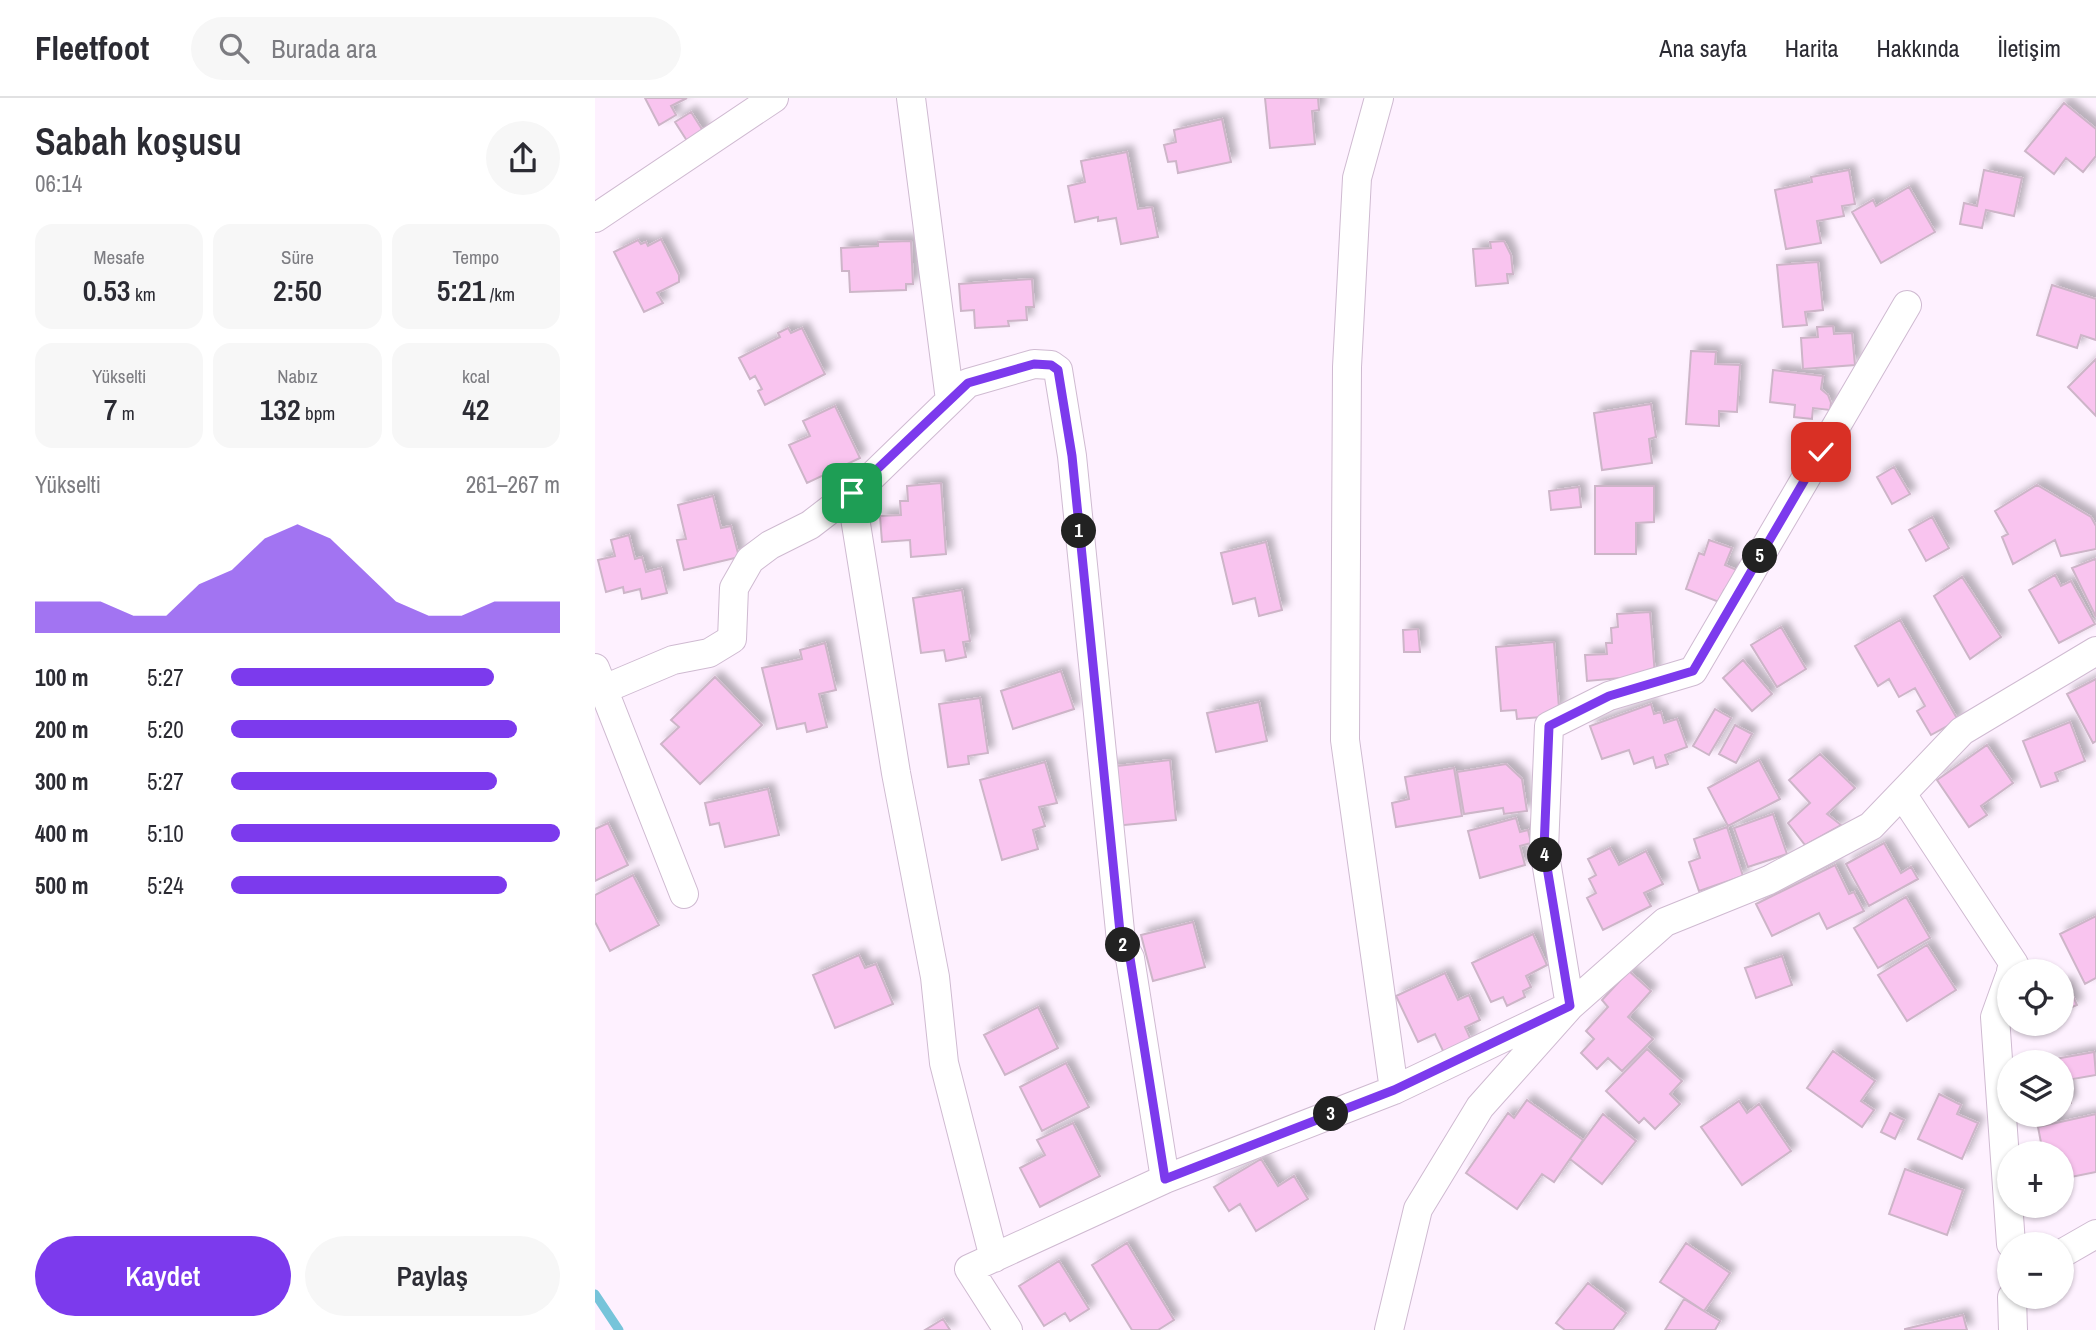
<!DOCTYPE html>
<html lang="tr">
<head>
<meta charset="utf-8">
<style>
	body { margin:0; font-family:"Archivo Narrow",sans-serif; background:#f7f7f7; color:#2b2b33; height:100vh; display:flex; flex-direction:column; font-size:26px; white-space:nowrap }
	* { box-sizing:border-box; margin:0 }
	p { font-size:23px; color:#7c7c81 }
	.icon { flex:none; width:38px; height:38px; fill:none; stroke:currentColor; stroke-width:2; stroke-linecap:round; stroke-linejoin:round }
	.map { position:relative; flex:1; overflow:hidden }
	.side { display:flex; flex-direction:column; background:#fff; width:595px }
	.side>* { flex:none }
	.buttons { position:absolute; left:1402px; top:861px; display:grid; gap:14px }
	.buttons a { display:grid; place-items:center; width:77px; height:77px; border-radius:50%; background:#fff; box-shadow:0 2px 5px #0004; font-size:35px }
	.pin { position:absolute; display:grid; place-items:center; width:60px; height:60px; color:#fff; margin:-30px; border-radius:14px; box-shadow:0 4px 10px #0006 }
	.km { position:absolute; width:35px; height:35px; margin:-18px; border-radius:50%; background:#222; color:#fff; font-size:19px; line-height:35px; text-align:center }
	.round { display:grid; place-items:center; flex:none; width:74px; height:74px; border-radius:37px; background:#f7f7f7 }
	.head { display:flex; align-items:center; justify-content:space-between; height:119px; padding:0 35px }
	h1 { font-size:38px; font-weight:600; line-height:52px }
	.stats { display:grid; grid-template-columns:repeat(3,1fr); gap:10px; height:119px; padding:7px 35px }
	.stats div { display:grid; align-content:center; border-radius:18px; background:#f7f7f7; text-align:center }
	.stats b { font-size:30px; font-weight:600 }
	.stats small { font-size:19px; font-weight:400 }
	.stats p { font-size:19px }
	.chart { height:196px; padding:14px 35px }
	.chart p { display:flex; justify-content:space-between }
	.chart svg { width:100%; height:126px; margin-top:7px; fill:#7c3aed; opacity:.7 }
	.action { display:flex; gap:14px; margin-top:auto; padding:14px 35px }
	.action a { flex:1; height:80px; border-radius:42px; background:#7c3aed; color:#fff; font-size:28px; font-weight:600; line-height:80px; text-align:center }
	.action a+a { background:#f7f7f7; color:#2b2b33 }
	ul { padding:0 35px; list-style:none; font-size:23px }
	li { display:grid; grid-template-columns:112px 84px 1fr; align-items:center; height:52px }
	li i { height:18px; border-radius:9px; background:#7c3aed }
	header { display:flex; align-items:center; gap:42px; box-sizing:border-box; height:98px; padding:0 35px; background:#fff; border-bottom:2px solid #e1e1e2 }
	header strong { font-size:33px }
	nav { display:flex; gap:38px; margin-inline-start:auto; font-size:24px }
	.search { width:490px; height:63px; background:#f7f7f7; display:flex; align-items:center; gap:18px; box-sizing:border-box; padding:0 24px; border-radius:38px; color:#7c7c81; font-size:26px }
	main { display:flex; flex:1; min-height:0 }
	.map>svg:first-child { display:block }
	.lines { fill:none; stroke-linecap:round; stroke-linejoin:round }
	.stream { stroke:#77c4da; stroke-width:9 }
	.building { fill:#f9c4ef; stroke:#cdb5c8; stroke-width:2; filter:url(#shadow) }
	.street-casing { stroke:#cfbad1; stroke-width:30 }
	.street { stroke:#fff; stroke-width:28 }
	.route-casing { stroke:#fff; stroke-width:14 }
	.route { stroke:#7c3aed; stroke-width:9 }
</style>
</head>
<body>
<header>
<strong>Fleetfoot</strong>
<div class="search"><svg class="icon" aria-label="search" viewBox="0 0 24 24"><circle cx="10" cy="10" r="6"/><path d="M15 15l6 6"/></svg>Burada ara</div>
<nav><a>Ana sayfa</a><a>Harita</a><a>Hakkında</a><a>İletişim</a></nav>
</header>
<main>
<section class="side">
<div class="head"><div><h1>Sabah koşusu</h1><p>06:14</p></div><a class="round"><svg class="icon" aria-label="share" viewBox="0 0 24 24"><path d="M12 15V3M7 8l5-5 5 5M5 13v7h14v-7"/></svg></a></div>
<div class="stats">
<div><p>Mesafe</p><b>0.53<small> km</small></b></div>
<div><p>Süre</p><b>2:50</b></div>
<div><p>Tempo</p><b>5:21<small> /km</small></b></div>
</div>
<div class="stats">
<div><p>Yükselti</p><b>7<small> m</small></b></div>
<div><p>Nabız</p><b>132<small> bpm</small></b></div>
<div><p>kcal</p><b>42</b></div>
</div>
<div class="chart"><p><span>Yükselti</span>261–267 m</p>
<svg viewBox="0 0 160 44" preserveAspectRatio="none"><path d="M0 44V33L10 33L20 33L30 38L40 38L50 27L60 22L70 11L80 6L90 11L100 22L110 33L120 38L130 38L140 33L150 33L160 33V44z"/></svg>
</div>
<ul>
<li><b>100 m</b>5:27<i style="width:80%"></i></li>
<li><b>200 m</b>5:20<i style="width:87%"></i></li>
<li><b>300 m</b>5:27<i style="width:81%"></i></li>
<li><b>400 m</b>5:10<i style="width:100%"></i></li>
<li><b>500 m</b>5:24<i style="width:84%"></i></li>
</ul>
<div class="action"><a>Kaydet</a><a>Paylaş</a></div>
</section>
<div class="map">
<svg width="1501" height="1232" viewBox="0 0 1501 1232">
	<defs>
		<filter id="shadow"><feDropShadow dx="6" dy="-6" stdDeviation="3.5" flood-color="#0004"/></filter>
	</defs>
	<rect width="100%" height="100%" fill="#fef1ff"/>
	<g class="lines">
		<path class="stream" d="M0,1196L24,1232"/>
	</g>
	<path class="building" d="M50,0H92L76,8L81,17L64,27Z
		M670,0H723L724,12L717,13L720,46L675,50Z
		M1469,5L1501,31V58L1488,74L1471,60L1459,76L1430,53Z
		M96,14L110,36L94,46L80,24Z
		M627,21L636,64L583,75L581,63L573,64L569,47L581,44L579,32Z
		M532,54L543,111L557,109L563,139L526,146L521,120L503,123V119L480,124L473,88L490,84L486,63Z
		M1254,72L1260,106L1247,108L1249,118L1222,123L1226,145L1191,151L1180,92L1217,84L1216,79Z
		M1389,72L1427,80L1419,118L1391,112L1387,130L1365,126L1369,105L1382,108Z
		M1314,89L1340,134L1286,165L1257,114L1278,102L1281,108Z
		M66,141L84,177V184L62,195L68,205L49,214L19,154L43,142L46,146L51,144L53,148Z
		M316,143L318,186H311V192L255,194L254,173H247L246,150L283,148V144Z
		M909,143L916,157L918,176H912L913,185L881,188L878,151L896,150L895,144Z
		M1223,164L1228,212L1210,214L1212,227L1188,229L1182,167Z
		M437,181L439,209H431L432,222L413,223L414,228L380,230L379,212L366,213L364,186Z
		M1457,187L1501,201V242L1486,237L1482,250L1442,237Z
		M1238,228L1239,236L1257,235L1260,267L1208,271L1206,240L1223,239L1222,229Z
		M193,230L196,235L207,230L230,276L170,307L163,293L167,291L160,278L155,281L144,260L185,239L183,235Z
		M1096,253L1121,254L1120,266L1145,267L1142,314L1124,313V328L1091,326Z
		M1501,261V318L1473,289Z
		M1178,272L1228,278L1226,291L1233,297L1236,305L1235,312L1218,310L1217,321L1199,319L1200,307L1175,304Z
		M1056,306L1061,339L1054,341L1057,365L1007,372L999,315Z
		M240,308L265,360L212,385L194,347L215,338L208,323Z
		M1299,369L1315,396L1297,406L1282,379Z
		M346,385L351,456L316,459L315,442L287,444L285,418L306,417L305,403H313L312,388Z
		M1442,387L1496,419L1501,428V451L1466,458L1460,442L1418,466L1407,439L1413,436L1400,413Z
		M1000,388H1059V424L1041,425V456H1000Z
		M984,389L986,409L956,412L954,393Z
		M118,398L126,430L136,428L144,459L89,472L82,442L91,441L83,407Z
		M1337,419L1354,450L1331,463L1314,432Z
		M34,437L40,461L47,459L51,474L66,470L72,495L47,501L45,491L29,495L28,489L11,494L3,462L20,458L16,442Z
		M1114,442L1137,450L1130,467L1144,473L1136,495L1129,492L1124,504L1091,491L1104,455L1109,457Z
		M671,444L687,512L664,518L660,500L638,506L626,455Z
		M1500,461L1501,463V519L1477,470Z
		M1460,477L1466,488L1476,483L1500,526L1464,545L1434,492Z
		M1367,479L1406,539L1375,561L1339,498Z
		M367,492L375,543L368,544L371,559L351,563L349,552L326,555L318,500Z
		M1055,514L1060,577L992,583L990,557L1012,556L1011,545H1017L1016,530L1023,529L1022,516Z
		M1305,522L1363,622L1336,637L1322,613L1330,608L1320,590L1304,599L1294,581L1283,588L1260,548Z
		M1186,529L1211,571L1182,589L1156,547Z
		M823,531L825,554H809L808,532Z
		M959,544L964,610H959V618L922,621L921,612L906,613L901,549Z
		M230,545L241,592L224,596L232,629L212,634L210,625L182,631L167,570L207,561L205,552Z
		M1148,562L1177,596L1157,613L1128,580Z
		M466,573L479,611L418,631L406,593Z
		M120,579L167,627L105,686L66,646L84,629L76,622Z
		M1501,581V643L1498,645L1472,596Z
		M385,600L393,655L373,658L374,666L353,669L344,606Z
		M664,604L672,643L621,654L612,615Z
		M1056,606L1059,616L1066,614L1069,625L1082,621L1092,649L1070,657L1073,666L1061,670L1058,659L1039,666L1034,652L1007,661L995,628Z
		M1120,611L1136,620L1114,657L1098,648Z
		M1475,624L1490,663L1460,675L1463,683L1446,689L1428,643Z
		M1140,627L1157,636L1141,665L1124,656Z
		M1392,647L1418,685L1386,708L1392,717L1374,729L1342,682Z
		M1225,656L1260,690L1232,716L1246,727L1210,747L1193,725L1215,705L1194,682Z
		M575,662L581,722L519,728L513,669Z
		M1164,662L1185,701L1133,728L1113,690Z
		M450,664L462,705L444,709L450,728L438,732L443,751L407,762L385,682Z
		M911,666L927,681L932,713L909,716L908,710L869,716L862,674Z
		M859,670L867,718L801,729L797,705L814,701L810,679Z
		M173,691L184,737L130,749L124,725L115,727L110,705Z
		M1178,716L1192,756L1153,769L1139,730Z
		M921,720L925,734L933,732L936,745L925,748L930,767L885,780L873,733Z
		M13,725L33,767L0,783V731Z
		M1132,729L1148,778L1104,793L1094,764L1105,760L1099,741Z
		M1289,745L1306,775L1316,769L1323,781L1274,808L1251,766Z
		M1015,750L1024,767L1051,753L1068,786L1049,795L1056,808L1008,832L992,800L1001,795L994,781L1001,777L993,761Z
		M1240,767L1254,796L1259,794L1269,813L1232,831L1224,815L1177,838L1161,806Z
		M38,777L64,827L15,853L0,824V797Z
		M1311,799L1335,840L1283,870L1259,830Z
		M1501,818V880L1490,886L1465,836Z
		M598,824L610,869L558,883L546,837Z
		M938,836L952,867L931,878L936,889L928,893L930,899L912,908L908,899L896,904L877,865Z
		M1332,847L1361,892L1312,923L1283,877Z
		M264,857L270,870L281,866L298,906L240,930L218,877Z
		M1187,858L1197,887L1161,900L1150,870Z
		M1034,873L1056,893L1033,919L1058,941L1027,973L1013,960L1002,971L986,955L999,941L991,933L1013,909L1007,902Z
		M850,875L863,902L874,897L885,922L870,929L876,942L849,955L840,936L823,944L801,898Z
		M1472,885L1482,907L1466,914V887Z
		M443,909L463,950L410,977L389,937Z
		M1052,951L1087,983L1075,996L1085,1006L1060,1031L1049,1020L1044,1025L1011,993Z
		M1238,953L1280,983L1266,1003L1279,1012L1267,1029L1212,990Z
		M1499,954L1501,977L1472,982L1476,1005L1466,1007V964L1449,963Z
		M471,965L494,1009L447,1033L425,989Z
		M1344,996L1366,1007L1362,1016L1383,1025L1367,1061L1323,1041Z
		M932,1002L988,1042L959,1084L947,1076L922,1111L871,1075L913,1015L919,1020Z
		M1144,1003L1152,1015L1164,1006L1196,1053L1147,1087L1106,1029Z
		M1295,1015L1309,1022L1300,1041L1286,1034Z
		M1008,1016L1041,1043L1007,1086L975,1061Z
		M1501,1016V1074L1466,1081V1055H1448L1443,1029Z
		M478,1025L505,1078L445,1109L425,1070L450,1057L442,1042Z
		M666,1061L683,1088L699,1078L713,1101L661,1133L645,1106L634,1113L619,1089Z
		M1310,1071L1368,1092L1352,1137L1294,1116Z
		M532,1145L579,1222L563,1232H537L497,1167Z
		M1091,1145L1135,1175L1109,1213L1065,1184Z
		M464,1163L494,1211L475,1223L470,1215L449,1228L424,1188Z
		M993,1185L1031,1215L1018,1232H970L961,1225Z
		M1089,1201L1125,1223L1120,1232H1070Z
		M1368,1217L1372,1232H1310V1231Z
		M348,1221L355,1232H330Z"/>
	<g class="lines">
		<g class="street-casing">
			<path id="street" d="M316,0L355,302
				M784,0L762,80L752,269L750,642L799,992
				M0,120L179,0
				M256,395L301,675L340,879L349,965L399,1160
				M0,570L89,796
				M7,592L78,562L114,555L137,541L139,490L155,462L175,447L215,427L271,384L373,285L439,266L456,267L463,272L477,358L526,843L535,860L570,1081
				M1307,696L1419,866L1416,873
				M1414,880L1400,919L1416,1146
				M1466,1156L1501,1136
				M1417,1199L1418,1232
				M413,1232L374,1171L570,1081L799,992L975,908L949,751L954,628L1014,598L1098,573L1312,207
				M794,1232L823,1111L885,1009L975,908L1070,824L1174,782L1276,728L1367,633L1501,553"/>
		</g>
		<use href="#street" class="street"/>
	</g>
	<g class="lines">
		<g class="route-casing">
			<path id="route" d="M257,395L373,285L439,266L456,267L463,272L477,358L526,844L535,860L570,1081L799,992L975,908L949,751L954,628L1014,598L1098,573L1226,354"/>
		</g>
		<use href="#route" class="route"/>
	</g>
</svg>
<div class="buttons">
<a><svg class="icon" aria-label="locate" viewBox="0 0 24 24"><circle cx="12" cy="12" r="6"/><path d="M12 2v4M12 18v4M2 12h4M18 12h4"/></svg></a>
<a><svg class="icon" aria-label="layers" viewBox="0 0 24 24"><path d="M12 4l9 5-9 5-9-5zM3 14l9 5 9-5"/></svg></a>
<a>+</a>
<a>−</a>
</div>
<div class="pin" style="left:257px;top:395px;background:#1e9e55"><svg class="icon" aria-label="arrive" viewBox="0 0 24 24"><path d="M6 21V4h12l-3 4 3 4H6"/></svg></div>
<div class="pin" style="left:1226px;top:354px;background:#d93025"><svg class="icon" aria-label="check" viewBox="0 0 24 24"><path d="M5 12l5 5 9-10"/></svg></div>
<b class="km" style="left:484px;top:433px">1</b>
<b class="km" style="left:528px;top:847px">2</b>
<b class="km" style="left:736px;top:1016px">3</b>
<b class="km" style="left:950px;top:757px">4</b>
<b class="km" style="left:1165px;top:458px">5</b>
</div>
</main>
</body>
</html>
